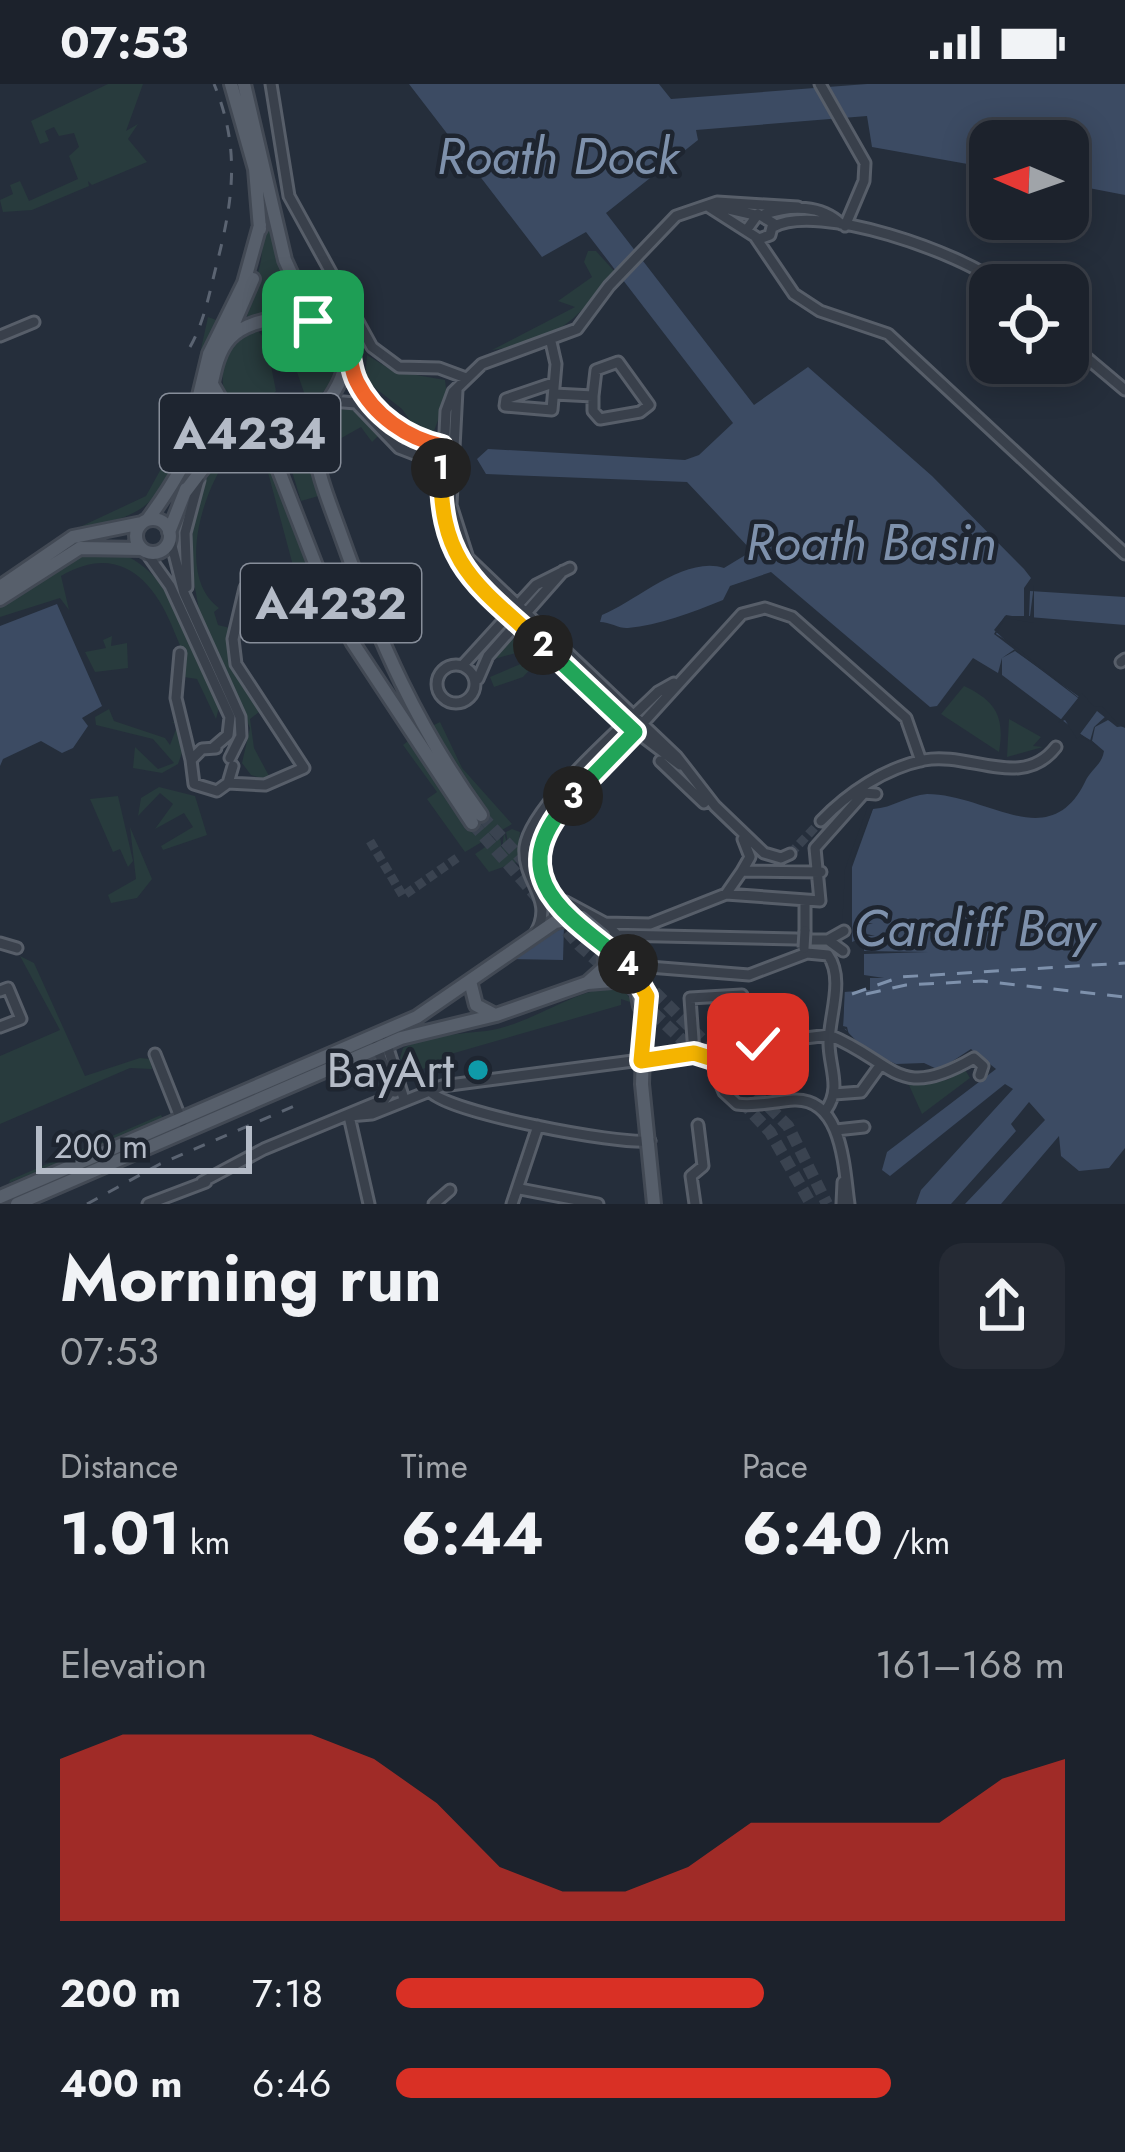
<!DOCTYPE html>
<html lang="en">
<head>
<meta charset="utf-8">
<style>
	body { margin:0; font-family:Jost,sans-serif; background:#252a34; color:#f1f3f6; height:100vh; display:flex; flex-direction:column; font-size:45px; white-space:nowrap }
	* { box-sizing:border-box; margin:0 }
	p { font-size:39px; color:#a0a4a9 }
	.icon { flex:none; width:66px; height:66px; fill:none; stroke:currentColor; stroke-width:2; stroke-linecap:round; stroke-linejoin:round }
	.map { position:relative; height:1120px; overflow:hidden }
	.panel { display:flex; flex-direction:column; background:#1c222c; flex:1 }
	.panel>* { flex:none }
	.needle { width:78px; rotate:272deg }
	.buttons { position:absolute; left:969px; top:36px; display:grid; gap:24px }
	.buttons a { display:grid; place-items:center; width:120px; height:120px; border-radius:24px; background:#1c222c; box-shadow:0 6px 30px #0003,0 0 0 3px #3a3f48; font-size:60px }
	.scale { position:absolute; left:36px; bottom:30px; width:216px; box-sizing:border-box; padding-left:12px; border:6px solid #b4bbc7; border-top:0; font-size:33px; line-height:42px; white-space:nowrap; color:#b4bbc7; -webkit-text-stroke:9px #1e2530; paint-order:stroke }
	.pin { position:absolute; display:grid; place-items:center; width:102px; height:102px; color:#fff; margin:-51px; border-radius:24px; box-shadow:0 6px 18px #0006 }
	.km { position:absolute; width:60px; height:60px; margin:-30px; border-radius:50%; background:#222; color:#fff; font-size:33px; line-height:60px; text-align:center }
	.round { display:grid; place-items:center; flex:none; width:126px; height:126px; border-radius:24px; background:#252a34 }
	.head { display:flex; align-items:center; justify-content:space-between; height:204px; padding:0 60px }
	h1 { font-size:66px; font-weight:700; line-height:90px }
	.figures { display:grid; grid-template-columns:repeat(3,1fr); gap:18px; height:204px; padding:12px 60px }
	.figures div { display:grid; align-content:center }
	.figures b { font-size:60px; font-weight:700 }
	.figures small { font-size:33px; font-weight:400 }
	.figures p { font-size:33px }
	.chart { height:336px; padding:24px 60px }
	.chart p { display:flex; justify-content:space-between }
	.chart svg { width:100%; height:216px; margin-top:12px; fill:#d93025; opacity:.7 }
	ul { padding:0 60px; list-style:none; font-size:39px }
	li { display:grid; grid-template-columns:192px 144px 1fr; align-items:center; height:90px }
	li i { height:30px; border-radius:15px; background:#d93025 }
	.status { display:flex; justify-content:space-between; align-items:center; height:84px; padding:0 60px; background:#1c222c; direction:ltr }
	.status svg { height:33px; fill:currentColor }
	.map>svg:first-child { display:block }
	.green { fill:#283b3d }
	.water { fill:#3c4b63 }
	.pier { fill:#252e3b }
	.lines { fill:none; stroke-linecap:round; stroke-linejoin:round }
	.ferry { stroke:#7e91ac; stroke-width:3; stroke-dasharray:15 12; stroke-linecap:butt }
	.minor-tunnel { stroke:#3a4350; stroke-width:9; stroke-dasharray:9 4.5; stroke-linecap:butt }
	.major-tunnel { stroke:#3a4350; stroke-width:12; stroke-dasharray:12 6; stroke-linecap:butt }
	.minor-casing { stroke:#575e69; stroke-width:15 }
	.major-casing { stroke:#424954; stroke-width:18 }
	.minor { stroke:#39404b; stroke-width:9 }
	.major { stroke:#575f6b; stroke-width:12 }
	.rail { stroke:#5b6472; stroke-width:3; stroke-dasharray:12 12; stroke-linecap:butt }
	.minor-bridge-casing { stroke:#575e69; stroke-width:15; stroke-linecap:butt }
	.minor-bridge { stroke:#39404b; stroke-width:9 }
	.split-1-casing { stroke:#fff; stroke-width:24 }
	.split-2-casing { stroke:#fff; stroke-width:24 }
	.split-3-casing { stroke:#fff; stroke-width:24 }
	.split-4-casing { stroke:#fff; stroke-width:24 }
	.split-5-casing { stroke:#fff; stroke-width:24 }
	.split-1 { stroke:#f0652b; stroke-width:15 }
	.split-2 { stroke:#f5b400; stroke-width:15 }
	.split-3 { stroke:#22a559; stroke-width:15 }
	.split-4 { stroke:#22a559; stroke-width:15 }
	.split-5 { stroke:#f5b400; stroke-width:15 }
	.culture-dot { fill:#0f9aa8; stroke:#1e2530; stroke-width:4.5 }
	.labels { text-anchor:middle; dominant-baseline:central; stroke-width:9; stroke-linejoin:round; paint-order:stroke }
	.shield { fill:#1e2530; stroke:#878e9a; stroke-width:3 }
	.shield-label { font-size:45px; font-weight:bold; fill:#b4bbc7 }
	.poi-label { font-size:48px; fill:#b4bbc7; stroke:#1e2530; text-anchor:end }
	.water-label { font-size:51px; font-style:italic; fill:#7e91ac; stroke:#1e2530 }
</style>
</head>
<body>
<div class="status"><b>07:53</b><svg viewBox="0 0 49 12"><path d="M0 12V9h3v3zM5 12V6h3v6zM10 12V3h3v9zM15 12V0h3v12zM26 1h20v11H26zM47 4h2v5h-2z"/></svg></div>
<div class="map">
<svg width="1125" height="1120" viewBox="0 0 1125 1120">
	<rect width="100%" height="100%" fill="#252e3b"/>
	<path class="green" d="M108,0H143L126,47L138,40L128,55L147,78L92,101L88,97L89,102L32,126L3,128L0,116L13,110L10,101L20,97L29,117L78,95L69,72L79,63L74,49L59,52L54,43L45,47L49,57L40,60L31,37Z
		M267,113L275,165L297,224L247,233L261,177Z
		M588,167H596L615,188C575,236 561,256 492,266L575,223L558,217L592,193L584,178Z
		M208,233L219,237C188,292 198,374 148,419C126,439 97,437 71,450C46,462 23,481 0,496L67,449L146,412L184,343Z
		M286,242L314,247L332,263L329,271L335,270L333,300L308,320L286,256L292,246Z
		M257,246L266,256L276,307L267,316L269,327L252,331L231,322C215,297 221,261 257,246Z
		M367,271L393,287L445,296L447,313L434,347L418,348L402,325L365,296Z
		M335,325L355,326L379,351L372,358L361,343L329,361L324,377L320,347Z
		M255,355L273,379L338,543L306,493L295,489L262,366L253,361L232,368C203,403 175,492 219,524L214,528L218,541L230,544L233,584L259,628L250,635L254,664L269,692L291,681L268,696L251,691L242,679L250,644L199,526L189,471L199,410L220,369L229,359Z
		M307,356L322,411L301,417L284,361Z
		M111,466C176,484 194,566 219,623L216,635L197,595L184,593C187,571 180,563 172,542C151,491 115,460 61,492L69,526L60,514L0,533V521L78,470Z
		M112,552L111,562L127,559L128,584L95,588L85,568L106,564L103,556Z
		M518,554L540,575L523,593L494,603L490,593L523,579L519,568L491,576L508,557Z
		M964,602C996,617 1005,633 999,668L941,630Z
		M109,625L114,637L165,654L170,661L178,640L171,638H178L185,660L178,680L162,689L133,684L135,663L158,685L174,679L153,655L96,641L95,633Z
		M1009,635L1041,653L1033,662L1043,663L1007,673Z
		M440,638L462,684L512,740L465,768L427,715L437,708L403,661L408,657L469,742L486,728L430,643Z
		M159,703L195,712L207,751L163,766L161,762L193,743L184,729L155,745L173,720L160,709L138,732L141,714Z
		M118,712L133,777L128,783L120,765L113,768L90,715Z
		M130,743L152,795L137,814L111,819L108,811L136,795Z
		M512,745L520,748L517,778L489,788L475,770L500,753L502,766L504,749L509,765L506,748Z
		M20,872L34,879L85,992L140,974L150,975L152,985L130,984L0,1040V972L60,946Z
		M621,902L633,919L621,915V921L451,970L410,992L400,974L403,964C429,951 459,950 486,947C534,940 574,904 621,902Z
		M964,984L970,994L922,1030L908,999L947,996Z
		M161,1031L164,1037L9,1099L10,1096Z"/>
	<path class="water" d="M409,0H659L671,15L867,0H1125V111L1068,100V57H990V84L872,63L867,32L696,46L698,56L606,129L754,321L808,283L932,392L1024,485L1031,494L1024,504V534L1006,531L994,546L1015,565L1002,574L1015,567L1106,632L1094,643L1090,657L1002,591V574L998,589L973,574L937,622L930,623L771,488L730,502L723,516C691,529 659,541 628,544C620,545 610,538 600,538L602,531C635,518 685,471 724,484L752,467L687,398L486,390L477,375L488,365L685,376L699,371L733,339L586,148L542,173Z
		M1030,507L1125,513V541L1029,533Z
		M57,520L102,622L82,634L88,642L73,664L62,669L41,657L3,675L0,682V542Z
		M1108,636L1125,644V1064L1109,1084L1079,1087L1061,1072L1059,1052L1001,1120H965L1045,1036L1029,1018L1011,1040L1016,1047L951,1120H916L921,1106L1013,1005L1005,1000L890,1092L882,1086L887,1068L996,985L971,965L939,986L924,979L896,980L865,966L843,943L851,786L873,725C893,724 908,711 927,710C988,710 1049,771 1085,698C1091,685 1102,681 1104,667L1092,657L1095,643Z
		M564,841L563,876L509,875Z"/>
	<path class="pier" d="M1034,501V539L1005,534L996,550L1011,559L1078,613L1082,609L1094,623L1102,622L1119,641L1125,642L1117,643L1097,627L1080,650L1092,657L1099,663L1080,652L1077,655L1065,636L1058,639L1078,614L994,550L1005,532H1030Z
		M875,719L852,778V858L857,856L860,839H873L863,842V849L875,852H863V857L875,860H864V867L928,868L864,870V891L884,894H870V906L844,908L843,942L847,943L851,959L846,945L837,944L845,785L868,722Z"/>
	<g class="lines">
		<path class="ferry" d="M852,910L900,893L1125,879
			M866,910L906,901L982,897L1125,913"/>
		<path class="minor-tunnel" d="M370,757L403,812L457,774
			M790,770L821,737"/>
		<path class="major-tunnel" d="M481,731L550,806
			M472,739L579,861L625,902
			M642,895L788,1042L827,1120
			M640,916L699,972
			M717,991L770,1048L811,1120"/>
		<g class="minor-casing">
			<path id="minor" d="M271,0L289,112L372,263L399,283L439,284L466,294
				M820,0L865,79L864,97L845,142
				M709,123L759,155L770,151L773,139L758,130L748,144
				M720,123L755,131
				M765,130C791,121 821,121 841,140
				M773,143C817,118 962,169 1001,201
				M756,154L794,210L820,227L888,250L1125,470
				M324,241L342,251L366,310L407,352L445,366
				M0,252L34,238
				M551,258L556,280L552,326L505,322L506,315L553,299
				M1068,258L1125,306
				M457,306L451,421L468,474L677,673L715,722L764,769L781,774L790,770
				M554,310L593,312L596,286L618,278L649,321L640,328L600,335L593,327V312
				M331,317L356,319L399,364L443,381
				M170,454L184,509L240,633L241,652L230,674
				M145,467L170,502L230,633L228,651L214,663
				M187,503L185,449L199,396
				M180,569L176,614L191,676
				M1121,578L1125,575
				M437 600a19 19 0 1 1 38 0a19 19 0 1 1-38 0Z
				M462,582L536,501L570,484
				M478,595L488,572L563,487
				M216,664L202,665L191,676L194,700L217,707L228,699L233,682
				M660,677L704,719
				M680,681L626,640L458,477L441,433L446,327L453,308L482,280L577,245L609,202L676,132L717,118L798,123
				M228,699L265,701L304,684L236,580L233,555L245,504
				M821,737C848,709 885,684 924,676C969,667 1022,707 1056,663
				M742,787L750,773L743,755
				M726,810L742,787L821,788
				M566,818L605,839L649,883L749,891L807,869L828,871C845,895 829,932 829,959C829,983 842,1004 826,1026
				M571,835L540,786L543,749L742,530L765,524L792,533L906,634L921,677
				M605,839L650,840L726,810L820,817L815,764L864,709L876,710
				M805,847V816
				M535,850C556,815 522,798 525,763C530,721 626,640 658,608L674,599
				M616,851L796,855
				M812,856H828L843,867
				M828,856L844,847
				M0,859L17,864
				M0,907L8,904L21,935L0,943
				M829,951C895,978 897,1019 974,974L983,982L980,991
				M386,958L404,1015
				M376,962L395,1008
				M694,969L690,914L742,911
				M155,970L182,1038
				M710,975L724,1008L737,1020C756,1023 775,1017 794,1016C843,1014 844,1085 849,1120
				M710,975L719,965L829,951
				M430,1007C446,1028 617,1061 650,1057
				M834,1010L861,1008L879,983
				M349,1032L372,1030L442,1002L694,969L710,975
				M349,1032L369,1120
				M836,1046L864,1043
				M202,1098L264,1065L385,1015L393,1004
				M520,1105L598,1120
				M148,1120L206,1098
				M434,1120L450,1106
				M512,1120L538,1042
				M695,1120L691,1092L703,1082L698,1041
				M842,1120L843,1098"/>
		</g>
		<g class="major-casing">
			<path id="major" d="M231,0L255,85L260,145
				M244,0L285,176L313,237
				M228,253L253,195
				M213,302L225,323L252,337L330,318
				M190,349L209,270L244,199L260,141
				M202,370L224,345L252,337L274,350L283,376
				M185,408L226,354L252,349L269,361L327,510L353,559L472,739
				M148,435C172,403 192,370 204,331C213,307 212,273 230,254C254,229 318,226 337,257C362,299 311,319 314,358C316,389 332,425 342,454C378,555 418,645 481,731
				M136 452a17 17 0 1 1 34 0a17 17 0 1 1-34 0Z
				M169,448L186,405
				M0,503L73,453L142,439
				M0,515L80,464L142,465
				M571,835L636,887L645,902L642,1000L654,1120
				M470,897L476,921L495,931
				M588,899L624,896L637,907L640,922
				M0,1113L417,933L555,838L582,833L604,851L605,883L587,899L496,931L401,954L17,1120"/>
		</g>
		<use href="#minor" class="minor"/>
		<use href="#major" class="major"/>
		<path class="rail" d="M190,263C204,238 209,211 216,183C233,117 241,65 214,0
			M87,1120L160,1080L299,1020"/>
		<g class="minor-bridge-casing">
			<path id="minor-bridge" d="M804,864L805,847"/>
		</g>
		<use href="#minor-bridge" class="minor-bridge"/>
	</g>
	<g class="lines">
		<g class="split-1-casing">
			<path id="split-1" d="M313,237L342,251C352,266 349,283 357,298C374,332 407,354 442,362L441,384"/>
		</g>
		<g class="split-2-casing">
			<path id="split-2" d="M441,384C439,480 477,501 543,561"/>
		</g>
		<g class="split-3-casing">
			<path id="split-3" d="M543,561L635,648L573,712"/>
		</g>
		<g class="split-4-casing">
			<path id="split-4" d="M573,712C499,791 563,829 628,880"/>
		</g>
		<g class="split-5-casing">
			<path id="split-5" d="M628,880L647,912L641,977L694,969L710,974L719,965L758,960"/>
		</g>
		<use href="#split-1" class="split-1"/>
		<use href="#split-2" class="split-2"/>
		<use href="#split-3" class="split-3"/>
		<use href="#split-4" class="split-4"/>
		<use href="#split-5" class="split-5"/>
	</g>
	<circle class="culture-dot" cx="478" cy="986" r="12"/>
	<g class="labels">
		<g class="shield">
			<rect x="160" y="310" width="180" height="78" rx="9"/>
			<rect x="241" y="480" width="180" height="78" rx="9"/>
		</g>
		<g class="shield-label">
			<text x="250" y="349">A4234</text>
			<text x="331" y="519">A4232</text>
		</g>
		<g class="poi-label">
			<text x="454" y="986">BayArt</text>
		</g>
		<g class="water-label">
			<text x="558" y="72">Roath Dock</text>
			<text x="871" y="458">Roath Basin</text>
			<text x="974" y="844">Cardiff Bay</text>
		</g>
	</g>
</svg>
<div class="buttons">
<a><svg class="needle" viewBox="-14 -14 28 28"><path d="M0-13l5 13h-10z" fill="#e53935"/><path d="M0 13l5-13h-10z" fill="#a0a4a9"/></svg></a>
<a><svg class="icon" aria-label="locate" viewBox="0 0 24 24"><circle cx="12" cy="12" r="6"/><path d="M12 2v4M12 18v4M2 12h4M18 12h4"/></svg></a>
</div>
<div class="scale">200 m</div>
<div class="pin" style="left:313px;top:237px;background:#1e9e55"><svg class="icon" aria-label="arrive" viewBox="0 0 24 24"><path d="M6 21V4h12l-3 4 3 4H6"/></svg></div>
<div class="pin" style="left:758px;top:960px;background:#d93025"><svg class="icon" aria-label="check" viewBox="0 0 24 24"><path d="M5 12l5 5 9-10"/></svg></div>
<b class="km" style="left:441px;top:384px">1</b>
<b class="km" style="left:543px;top:561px">2</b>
<b class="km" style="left:573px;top:712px">3</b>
<b class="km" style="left:628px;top:880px">4</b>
</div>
<section class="panel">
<div class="head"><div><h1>Morning run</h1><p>07:53</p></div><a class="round"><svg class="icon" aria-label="share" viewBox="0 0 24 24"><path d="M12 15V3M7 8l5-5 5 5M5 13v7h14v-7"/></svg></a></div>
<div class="figures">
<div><p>Distance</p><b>1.01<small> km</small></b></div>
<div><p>Time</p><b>6:44</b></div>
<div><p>Pace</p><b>6:40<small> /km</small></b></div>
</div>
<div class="chart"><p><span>Elevation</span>161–168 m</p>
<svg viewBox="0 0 160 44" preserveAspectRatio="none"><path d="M0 44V11L10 6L20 6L30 6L40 6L50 11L60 20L70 33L80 38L90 38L100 33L110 24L120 24L130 24L140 24L150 15L160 11V44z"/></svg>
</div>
<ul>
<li><b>200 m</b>7:18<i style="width:55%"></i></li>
<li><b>400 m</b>6:46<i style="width:74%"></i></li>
</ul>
</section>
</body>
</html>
